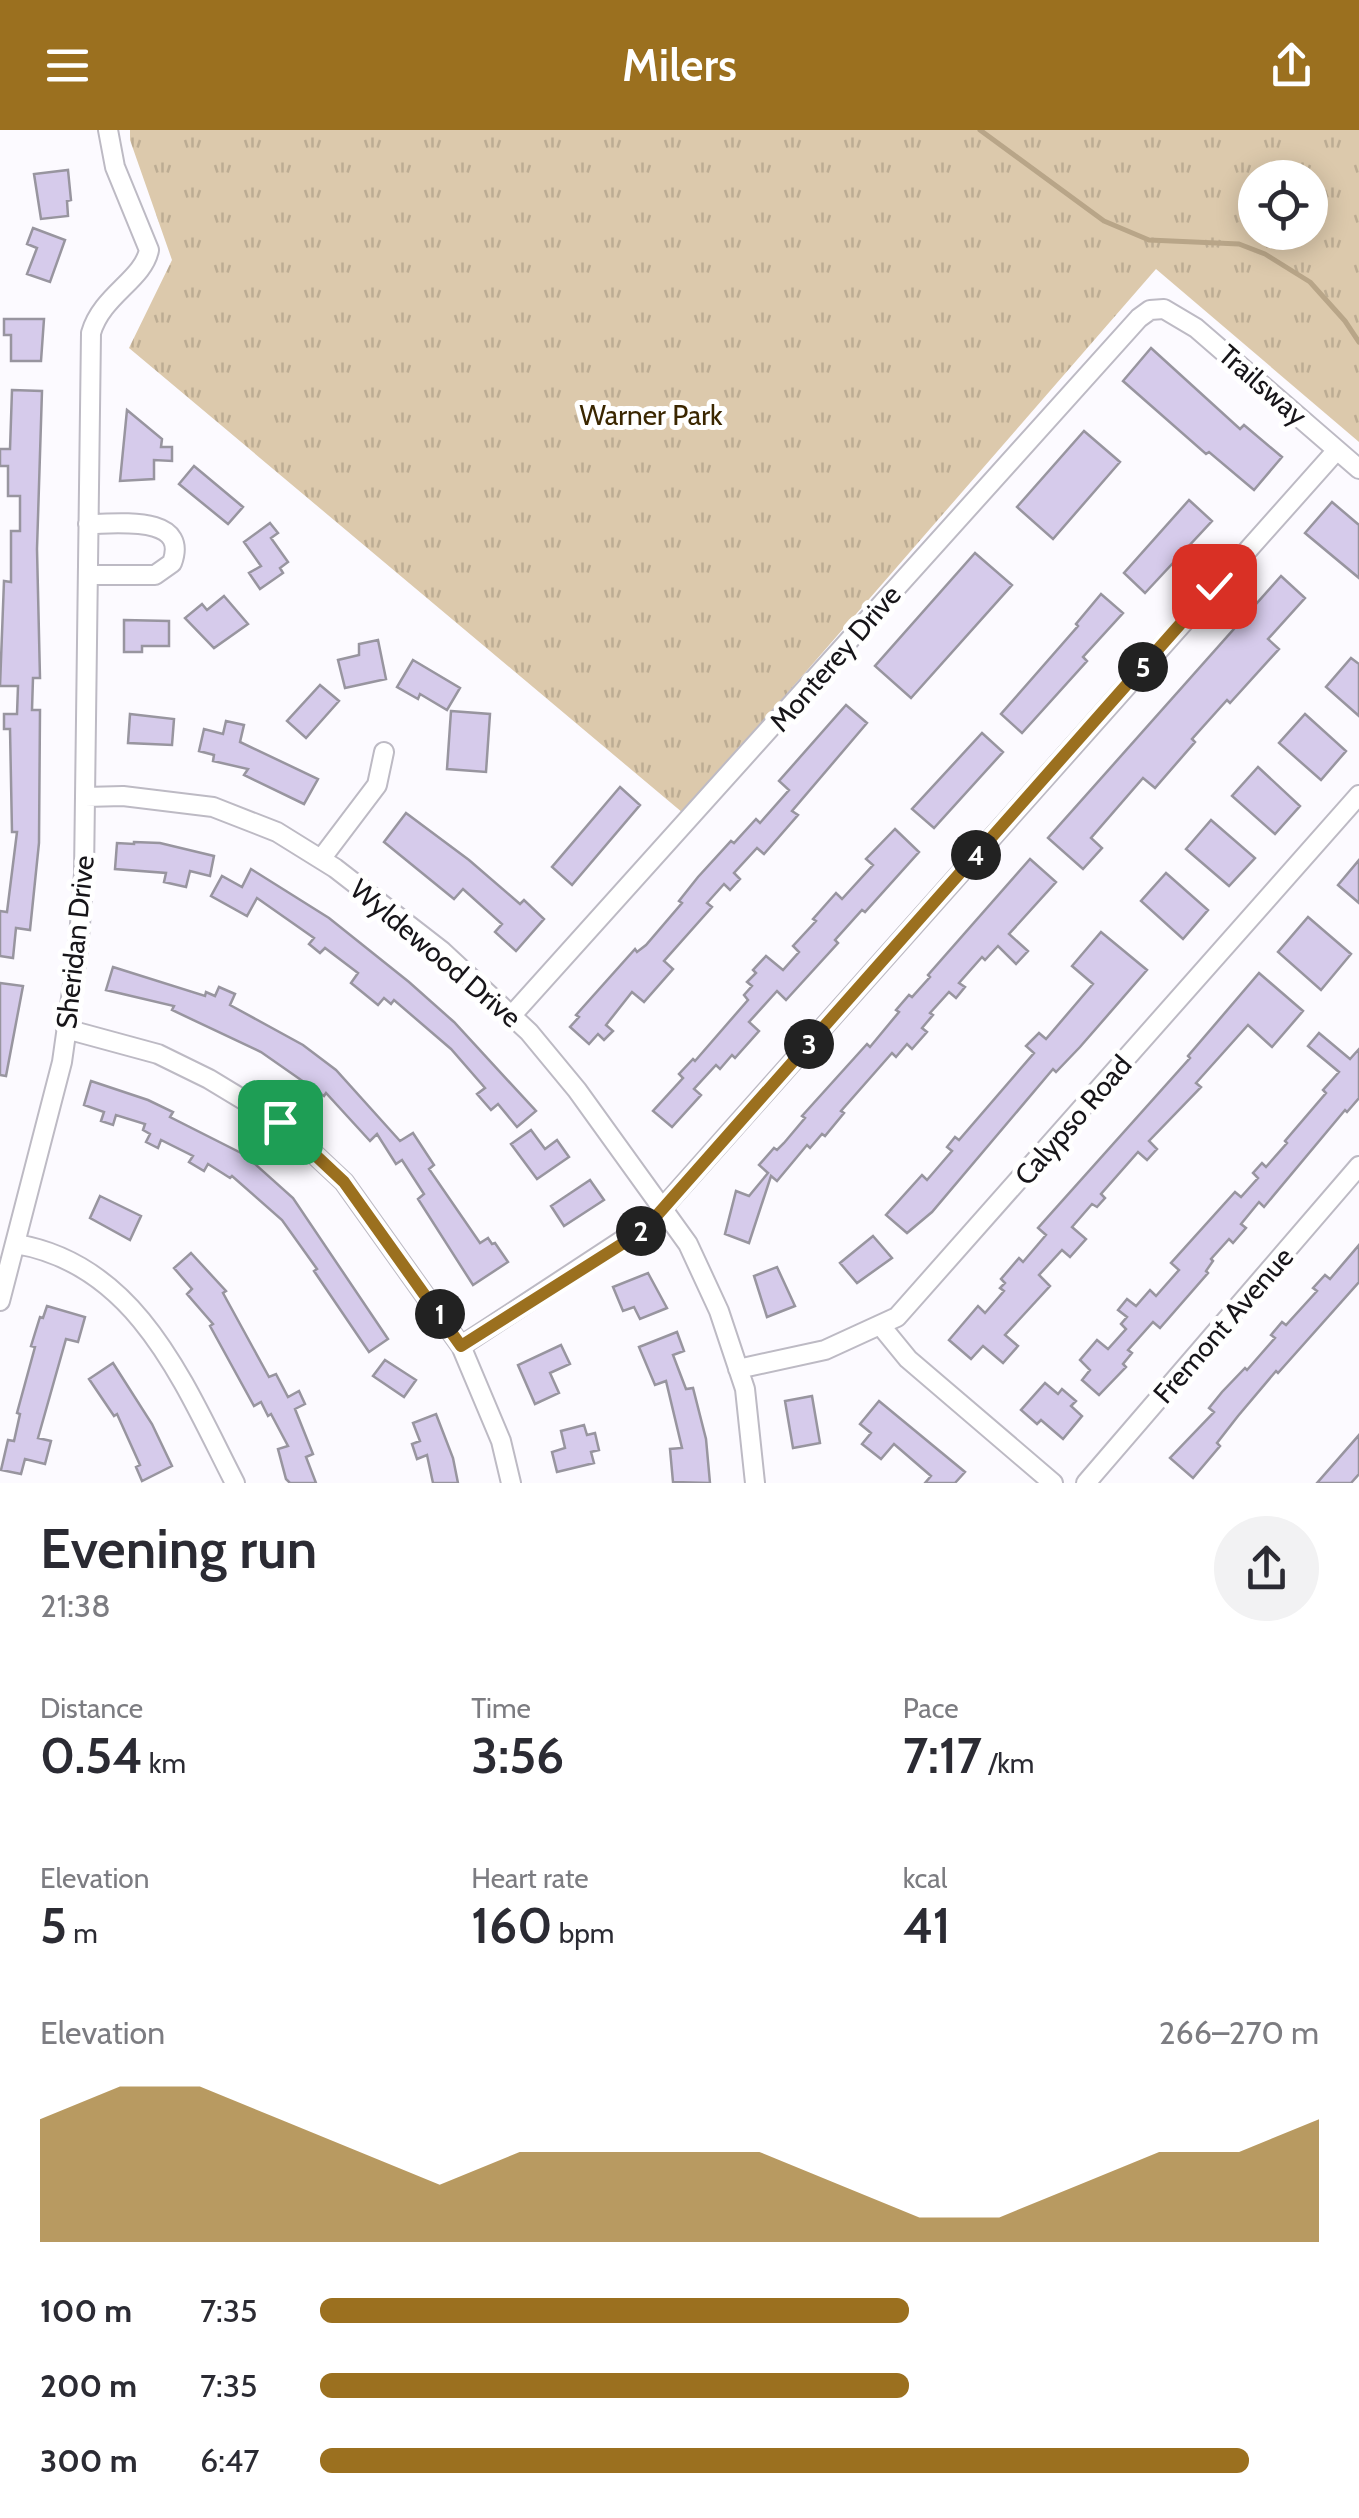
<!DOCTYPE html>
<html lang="en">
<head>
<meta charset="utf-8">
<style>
	body { margin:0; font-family:Cabin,sans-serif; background:#f2f2f3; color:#2b2b33; height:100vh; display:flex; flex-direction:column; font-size:38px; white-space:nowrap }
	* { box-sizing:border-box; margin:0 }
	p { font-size:32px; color:#7c7c81 }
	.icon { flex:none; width:55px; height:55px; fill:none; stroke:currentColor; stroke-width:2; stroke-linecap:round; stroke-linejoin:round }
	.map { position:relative; height:1353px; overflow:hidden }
	.side { display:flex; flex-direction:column; background:#fff; flex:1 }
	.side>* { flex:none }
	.tools { position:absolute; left:1238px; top:30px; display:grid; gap:20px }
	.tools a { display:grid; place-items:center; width:90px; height:90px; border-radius:50%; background:#fff; box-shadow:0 5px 25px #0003; font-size:50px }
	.pin { position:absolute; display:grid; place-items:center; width:85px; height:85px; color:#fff; margin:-42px; border-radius:20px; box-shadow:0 5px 15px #0006 }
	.km { position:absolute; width:50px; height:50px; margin:-25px; border-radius:50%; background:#222; color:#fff; font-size:28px; line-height:50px; text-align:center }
	.round { display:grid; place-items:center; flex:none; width:105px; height:105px; border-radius:52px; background:#f2f2f3 }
	.headline { display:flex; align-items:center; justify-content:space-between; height:170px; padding:0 40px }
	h1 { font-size:55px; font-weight:600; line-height:75px }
	.figures { display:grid; grid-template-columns:repeat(3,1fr); gap:15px; height:170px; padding:10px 40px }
	.figures div { display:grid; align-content:center }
	.figures b { font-size:50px; font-weight:600 }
	.figures small { font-size:28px; font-weight:400 }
	.figures p { font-size:28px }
	.chart { height:280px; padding:20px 40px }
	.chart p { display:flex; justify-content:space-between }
	.chart svg { width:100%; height:180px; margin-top:10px; fill:#9b701f; opacity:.7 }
	ul { padding:0 40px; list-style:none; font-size:32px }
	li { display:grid; grid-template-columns:160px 120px 1fr; align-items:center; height:75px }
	li i { height:25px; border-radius:12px; background:#9b701f }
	header { display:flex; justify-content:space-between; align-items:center; height:130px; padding:0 40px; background:#9b701f; color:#fff; font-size:45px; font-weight:600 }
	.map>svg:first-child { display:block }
	.park { fill:url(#park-tufts); fill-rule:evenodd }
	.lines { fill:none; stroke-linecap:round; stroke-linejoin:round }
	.stream { stroke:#b8a588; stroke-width:5 }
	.building { fill:#d6cbeb; stroke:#98959f; stroke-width:2.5 }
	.minor-casing { stroke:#bdbac4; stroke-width:22 }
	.minor { stroke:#fff; stroke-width:18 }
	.route-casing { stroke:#fff; stroke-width:20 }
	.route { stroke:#9b701f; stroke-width:12 }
	.labels { text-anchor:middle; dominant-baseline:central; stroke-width:10; stroke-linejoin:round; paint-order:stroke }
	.street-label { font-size:28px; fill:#171519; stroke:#fff }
	.park-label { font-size:28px; fill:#3a2600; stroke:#fff }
</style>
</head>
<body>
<header><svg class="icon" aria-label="menu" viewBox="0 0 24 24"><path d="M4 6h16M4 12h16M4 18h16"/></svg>Milers<svg class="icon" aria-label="share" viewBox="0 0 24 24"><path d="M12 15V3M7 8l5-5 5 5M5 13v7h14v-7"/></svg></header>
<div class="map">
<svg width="1359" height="1353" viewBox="0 0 1359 1353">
	<defs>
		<pattern id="park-tufts" width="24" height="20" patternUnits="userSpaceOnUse" patternTransform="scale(2.5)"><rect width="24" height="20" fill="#dcc9ac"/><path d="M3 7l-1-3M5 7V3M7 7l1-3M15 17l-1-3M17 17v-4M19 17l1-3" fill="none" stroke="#bcac93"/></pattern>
	</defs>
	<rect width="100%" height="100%" fill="#fcfaff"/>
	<path class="park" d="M130,0H1359V312L1156,139L683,683L129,218L172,130L130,10ZM1255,48H1310V102H1255Z"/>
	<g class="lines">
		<path class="stream" d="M980,0L1104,91L1149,110L1239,114L1265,124L1310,152L1345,191L1359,212"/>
	</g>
	<path class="building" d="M68,40L71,70L67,71L68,86L41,89L34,44Z
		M33,98L65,110L50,152L27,144L37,118L27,114Z
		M4,189H44L41,231H11V205H4Z
		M1151,218L1240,299L1244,295L1282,327L1254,360L1209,322L1206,324L1123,251Z
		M12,260L42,261L37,419L40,548H33L32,580H40L39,713L30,800L16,798L13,828L0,826V781L7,782L17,702H12L10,599H4V584H17L18,556H0L4,451L11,452V401H20V366H8V336H0V319H10Z
		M127,280L162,309L161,317H172V331L154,330V349L120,351Z
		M1084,301L1120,332L1053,409L1017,377Z
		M194,336L243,377L228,394L179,354Z
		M1189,370L1212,391L1145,463L1124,443Z
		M1332,372L1359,395V448L1305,403Z
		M270,393L278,403L271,408L288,432L280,438L283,443L260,459L249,443L261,436L244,412Z
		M975,423L1012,455L911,568L875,536Z
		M1281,446L1305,468L1268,509L1279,519L1230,573L1227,570L1192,609L1195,612L1155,658L1143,648L1091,708L1102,718L1083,739L1048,708Z
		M1101,464L1123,483L1083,527L1087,531L1022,603L1001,584L1078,496L1076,494Z
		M224,466L248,494L214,518L185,488L202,474L207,480Z
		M124,490L169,491V516H142V522H124Z
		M378,510L386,549L345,558L338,530L359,525V514Z
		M1351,528L1359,534V586L1326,557Z
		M413,530L460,558L447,580L420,564L418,569L397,557Z
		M320,555L339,571L306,608L287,591Z
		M846,575L867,593L792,681L798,685L764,724L757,718L734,743L740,749L730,760L724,754L707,773L712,777L664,831L673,839L644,872L632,862L606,895L613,901L604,910L598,904L589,914L570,897L579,887L576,885L635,819L637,822L646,815L682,773L679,771L698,747L731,711L734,713L756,689L760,693L789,660L779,651Z
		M451,581L490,584L486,642L447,639Z
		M130,584L174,589L172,615L128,613Z
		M1305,584L1346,621L1321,650L1279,613Z
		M226,591L244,595L240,612L318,649L304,674L244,645L248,639L213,631L214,625L199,621L204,599L223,604Z
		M982,603L1003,622L934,698L912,679Z
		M1258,637L1300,676L1275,704L1232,666Z
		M620,657L640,675L572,755L552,737Z
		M406,683L469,730L520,774L524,770L544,789L516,821L495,802L502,794L463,759L454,769L384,712Z
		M1211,690L1255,728L1229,756L1186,719Z
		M895,699L919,722L865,782L862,780L835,810L838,813L786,870L777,861L749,892L759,901L735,928L732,925L720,939L716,935L694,959L701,965L672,997L653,981L683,948L679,944L693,929L695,931L748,870L744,865L752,856L747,852L756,843L753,840L766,826L783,840L799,822L793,816L816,791L813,789L836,763L842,769L873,735L866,729Z
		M134,712L160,713L214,726L210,746L190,741L186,757L164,752L166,743L115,739L117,713L134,714Z
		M1030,729L1056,752L1009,804L1028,821L1016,834L998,816L985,830L982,827L959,853L965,857L956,868L949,862L930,883L933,885L922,898L927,902L912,919L907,914L896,927L892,923L841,981L844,983L825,1006L822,1004L810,1018L807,1015L777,1051L771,1046L749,1113L725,1104L736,1061L749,1066L768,1043L759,1035L774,1018L777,1020L784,1013L805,988L802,986L867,914L870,917L899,882L896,880L909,865L912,867L930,847L928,845Z
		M1359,730V773L1338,755Z
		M251,739L329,788L409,852L454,892L536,981L517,997L498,974L491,980L477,964L485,958L451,919L394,870L391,874L384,868L378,875L351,853L358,843L325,818L320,823L309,814L314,808L257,768L247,786L211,766L222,746L242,757Z
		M1166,743L1208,780L1183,809L1141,771Z
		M1308,787L1351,824L1321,860L1278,822Z
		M1101,802L1147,840L1080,917L1056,942L1053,939L932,1082L907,1103L886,1085L922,1045L927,1050L952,1021L947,1017L955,1007L959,1010L1034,923L1026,916L1039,903L1046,909L1093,854L1072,836Z
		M113,837L205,866L206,862L215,866L219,857L235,864L230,875L303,915L336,940L400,1011L413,1003L434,1035L429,1039L480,1113L488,1108L492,1114L495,1113L508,1132L473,1155L418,1069L424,1064L402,1030L396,1034L377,1004L370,1011L326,963L324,966L261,922L172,880L174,876L106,860Z
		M1259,843L1303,881L1272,917L1248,895L1196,953L1201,957L1149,1011L1157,1019L1147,1030L1138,1022L1101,1064L1105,1068L1097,1077L1092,1074L1072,1097L1086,1109L1070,1127L1062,1120L1039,1145L1050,1156L1005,1205L1018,1216L1003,1233L983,1216L971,1229L949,1210L978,1176L985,1183L1004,1161L1000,1158L1005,1153L1001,1149L1019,1128L1023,1132L1046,1105L1038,1098L1190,928L1188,926Z
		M0,853L23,856L6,946L0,945Z
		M1319,903L1350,929L1359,919V968L1347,982L1345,980L1264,1077L1259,1072L1241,1094L1246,1098L1233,1113L1229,1109L1211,1129L1213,1131L1206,1141L1208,1143L1160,1198L1153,1192L1128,1220L1132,1223L1123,1234L1126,1237L1099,1265L1082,1250L1090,1240L1080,1230L1097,1210L1108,1219L1126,1199L1121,1194L1127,1187L1118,1180L1127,1169L1136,1176L1150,1160L1156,1166L1179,1140L1171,1133L1235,1062L1241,1067L1258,1048L1253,1043L1262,1033L1266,1037L1287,1013L1285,1011L1326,963L1323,960L1339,942L1308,916Z
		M91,951L148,970L173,982L170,987L245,1025L293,1068L388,1209L369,1222L314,1141L317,1139L282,1090L232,1046L230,1048L208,1034L204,1041L189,1032L193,1026L161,1010L158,1018L146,1012L150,1004L143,1000L145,994L116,985L113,995L101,991L104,982L84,975Z
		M531,1000L545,1019L557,1010L569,1027L537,1049L511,1014Z
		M590,1050L604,1070L564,1096L551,1076Z
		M100,1066L141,1086L130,1110L90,1088Z
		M873,1106L892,1128L857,1153L840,1133Z
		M1359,1115V1152L1278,1243L1276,1241L1238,1286L1217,1313L1220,1316L1193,1348L1170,1328L1214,1282L1209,1278L1222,1262L1245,1238L1247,1240L1275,1208L1271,1205L1282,1192L1286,1195L1317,1161L1313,1158L1325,1145L1330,1149Z
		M191,1123L226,1161L223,1163L269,1247L276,1244L288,1267L299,1261L305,1274L295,1279L313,1324L306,1327L316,1353H290L286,1349L278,1319L288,1316L271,1284L268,1286L261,1272L254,1276L210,1196L213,1194L187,1164L192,1159L174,1138Z
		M777,1137L795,1176L767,1187L754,1146Z
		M648,1143L667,1178L640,1189L634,1177L623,1181L613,1157Z
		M47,1176L85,1187L78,1212L66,1209L38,1308L51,1311L45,1334L25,1329L21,1344L1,1340L8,1310L14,1311L20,1284L17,1283L35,1217L31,1216L40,1187L43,1188Z
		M677,1202L684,1221L673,1225L686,1259L693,1258L706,1309L710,1353L673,1352L670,1319L682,1318L666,1251L655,1255L639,1217Z
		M561,1215L570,1234L550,1243L559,1263L535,1274L518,1235Z
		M385,1230L416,1250L404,1267L373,1246Z
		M113,1233L152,1294L172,1336L142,1351L136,1337L140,1335L117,1284L114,1286L89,1249Z
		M1045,1253L1058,1264L1062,1259L1076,1271L1071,1276L1082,1286L1063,1309L1041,1290L1037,1294L1021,1280Z
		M812,1266L820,1313L793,1318L785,1271Z
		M879,1271L965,1342L955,1353H925L931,1346L894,1314L881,1329L862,1314L871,1303L860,1294Z
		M436,1284L453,1328L458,1353H433L427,1325L417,1329L412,1314L420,1311L413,1293Z
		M584,1295L587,1305L595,1303L599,1320L591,1322L594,1333L557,1342L552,1322L565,1318L561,1301Z
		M1359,1305V1344L1351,1353H1317Z"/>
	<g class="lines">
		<g class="minor-casing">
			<path id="minor" d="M88,394C116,394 190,384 172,433L155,445H89
				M85,667L123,666L213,677L277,702L335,738L442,821L529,902L577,960L688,1114L719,1181L745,1259L755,1353
				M321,729L377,655L384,622
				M512,885L1139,188L1150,180L1164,179L1196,198L1359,339
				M66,899L158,924L209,949L280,992L344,1052L461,1216L501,1311L511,1353
				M16,1114C138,1134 185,1256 235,1353
				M0,1171L62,932L78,819L84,744L91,203C102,165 143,150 149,120L115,37L108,0
				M881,1196L908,1229L1053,1353
				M461,1216L650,1092L1337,320
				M738,1239L825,1220L897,1187L1359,665
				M1086,1353L1359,1036"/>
		</g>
		<use href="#minor" class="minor"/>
	</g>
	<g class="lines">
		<g class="route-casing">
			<path id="route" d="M280,992L344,1052L461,1216L644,1100L1214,456"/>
		</g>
		<use href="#route" class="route"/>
	</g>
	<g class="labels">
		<g class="street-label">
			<text transform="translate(1263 255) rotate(41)">Trailsway</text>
			<text transform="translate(835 528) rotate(-49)">Monterey Drive</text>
			<text transform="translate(75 812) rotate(-84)">Sheridan Drive</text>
			<text transform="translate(436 823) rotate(40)">Wyldewood Drive</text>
			<text transform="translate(1073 990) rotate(-49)">Calypso Road</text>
			<text transform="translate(1223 1195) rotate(-49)">Fremont Avenue</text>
		</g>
		<g class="park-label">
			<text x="651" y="285">Warner Park</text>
		</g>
	</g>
</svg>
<div class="tools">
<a><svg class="icon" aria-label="locate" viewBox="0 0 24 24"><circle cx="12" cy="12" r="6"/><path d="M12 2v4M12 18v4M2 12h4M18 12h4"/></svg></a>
</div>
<div class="pin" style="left:280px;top:992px;background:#1e9e55"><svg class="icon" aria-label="arrive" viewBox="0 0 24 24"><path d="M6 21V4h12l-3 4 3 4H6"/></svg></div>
<div class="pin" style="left:1214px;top:456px;background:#d93025"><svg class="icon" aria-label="check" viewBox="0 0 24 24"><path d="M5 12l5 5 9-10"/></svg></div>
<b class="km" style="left:440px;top:1184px">1</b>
<b class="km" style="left:641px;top:1101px">2</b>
<b class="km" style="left:809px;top:914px">3</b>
<b class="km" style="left:976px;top:725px">4</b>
<b class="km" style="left:1143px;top:537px">5</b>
</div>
<section class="side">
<div class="headline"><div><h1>Evening run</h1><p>21:38</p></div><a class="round"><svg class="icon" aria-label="share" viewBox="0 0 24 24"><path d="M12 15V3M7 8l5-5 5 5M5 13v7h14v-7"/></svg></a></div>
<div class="figures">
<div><p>Distance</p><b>0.54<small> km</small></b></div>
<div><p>Time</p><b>3:56</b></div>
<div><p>Pace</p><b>7:17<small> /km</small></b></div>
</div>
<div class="figures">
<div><p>Elevation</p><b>5<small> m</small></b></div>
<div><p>Heart rate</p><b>160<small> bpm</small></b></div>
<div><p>kcal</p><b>41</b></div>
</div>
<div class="chart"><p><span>Elevation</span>266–270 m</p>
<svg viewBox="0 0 160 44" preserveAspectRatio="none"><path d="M0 44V14L10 6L20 6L30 14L40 22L50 30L60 22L70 22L80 22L90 22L100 30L110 38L120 38L130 30L140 22L150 22L160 14V44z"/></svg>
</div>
<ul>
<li><b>100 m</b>7:35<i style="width:59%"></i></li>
<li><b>200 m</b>7:35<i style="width:59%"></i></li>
<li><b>300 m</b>6:47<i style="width:93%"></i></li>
</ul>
</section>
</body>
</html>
